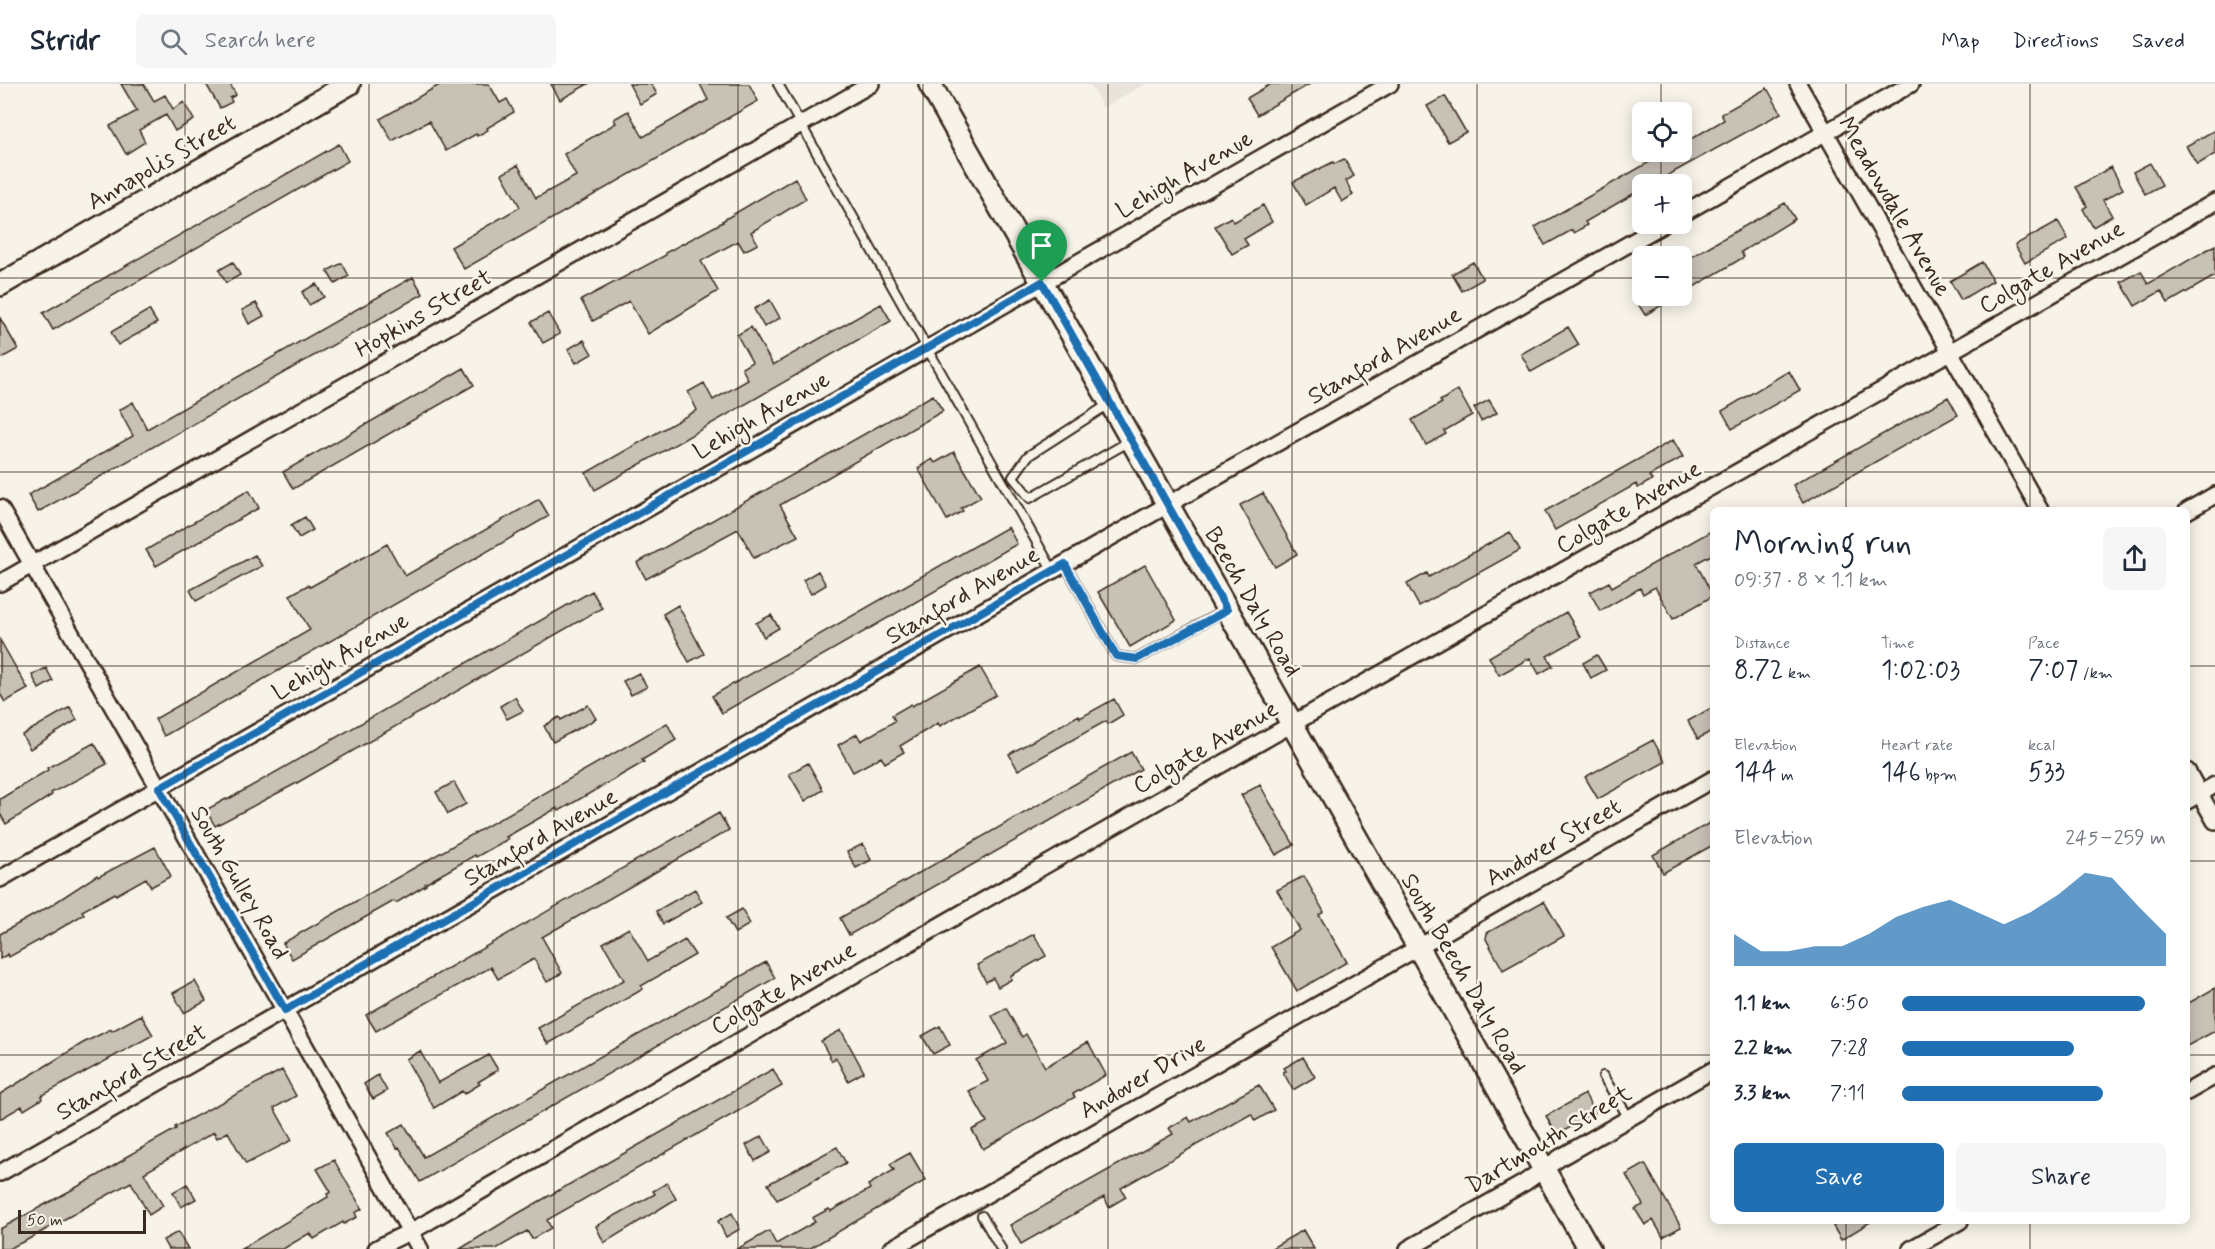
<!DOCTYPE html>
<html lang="en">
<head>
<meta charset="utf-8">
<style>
	body { margin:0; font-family:Mynerve,sans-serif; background:#f6f6f7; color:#1f2937; height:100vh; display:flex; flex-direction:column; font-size:22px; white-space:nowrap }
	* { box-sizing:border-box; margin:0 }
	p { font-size:20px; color:#747a83 }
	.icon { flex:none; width:33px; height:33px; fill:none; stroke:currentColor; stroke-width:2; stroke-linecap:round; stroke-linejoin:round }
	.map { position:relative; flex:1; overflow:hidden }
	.panel { position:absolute; left:1710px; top:423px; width:480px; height:717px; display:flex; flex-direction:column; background:#fff; border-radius:9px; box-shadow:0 3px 15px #0003 }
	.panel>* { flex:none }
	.tools { position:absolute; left:1632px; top:18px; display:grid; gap:12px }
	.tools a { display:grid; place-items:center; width:60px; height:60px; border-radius:9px; background:#fff; box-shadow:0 3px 15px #0003; font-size:30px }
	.scale { position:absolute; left:18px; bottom:15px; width:128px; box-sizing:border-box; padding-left:6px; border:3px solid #3b2a1e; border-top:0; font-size:16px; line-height:21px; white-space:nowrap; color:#3b2a1e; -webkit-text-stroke:4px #f7f3e8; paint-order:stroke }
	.pin { position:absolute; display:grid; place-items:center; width:51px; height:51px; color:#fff; margin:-62px -26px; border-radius:50% 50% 50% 0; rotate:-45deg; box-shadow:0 0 6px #0007 }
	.pin .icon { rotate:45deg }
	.round { display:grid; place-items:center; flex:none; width:63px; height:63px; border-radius:9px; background:#f6f6f7 }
	.summary { display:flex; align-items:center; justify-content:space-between; height:102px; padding:0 24px }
	h1 { font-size:33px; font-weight:600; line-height:45px }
	.figures { display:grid; grid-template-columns:repeat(3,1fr); gap:9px; height:102px; padding:6px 24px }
	.figures div { display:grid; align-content:center }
	.figures b { font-size:26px; font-weight:600 }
	.figures small { font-size:16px; font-weight:400 }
	.figures p { font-size:16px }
	.chart { height:168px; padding:12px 24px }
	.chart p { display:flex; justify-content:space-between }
	.chart svg { width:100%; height:108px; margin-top:6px; fill:#1f6fb2; opacity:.7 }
	.cta { display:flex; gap:12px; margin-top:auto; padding:12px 24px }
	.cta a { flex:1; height:69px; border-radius:9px; background:#1f6fb2; color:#fff; font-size:24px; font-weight:600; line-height:69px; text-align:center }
	.cta a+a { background:#f6f6f7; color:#1f2937 }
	ul { padding:0 24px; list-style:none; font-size:20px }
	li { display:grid; grid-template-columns:96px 72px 1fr; align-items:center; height:45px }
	li i { height:15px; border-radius:8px; background:#1f6fb2 }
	header { display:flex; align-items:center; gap:36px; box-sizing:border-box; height:84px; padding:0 30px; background:#fff; border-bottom:2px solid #e0e1e3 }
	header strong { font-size:28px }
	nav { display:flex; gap:33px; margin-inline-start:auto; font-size:21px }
	.search { width:420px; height:54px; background:#f6f6f7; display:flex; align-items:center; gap:15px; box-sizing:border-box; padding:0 21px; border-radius:9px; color:#747a83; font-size:22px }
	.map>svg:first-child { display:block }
	.built { fill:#e9e4d9 }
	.building { fill:#c8c1b6; stroke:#3b2a1e; stroke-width:1.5 }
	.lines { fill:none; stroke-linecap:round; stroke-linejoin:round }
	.lane-casing { stroke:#3b2a1e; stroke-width:12 }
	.street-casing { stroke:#3b2a1e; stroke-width:20 }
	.secondary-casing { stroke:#3b2a1e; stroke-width:26 }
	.lane { stroke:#f7f3e8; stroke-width:8 }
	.street { stroke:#f7f3e8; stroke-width:15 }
	.secondary { stroke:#f7f3e8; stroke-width:21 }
	.route-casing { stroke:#fff; stroke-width:12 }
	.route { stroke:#1f6fb2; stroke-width:8 }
	.grid { fill:none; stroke:#3b2a1e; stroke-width:1.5; stroke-opacity:0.55 }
	.labels { text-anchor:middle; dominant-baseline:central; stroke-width:5; stroke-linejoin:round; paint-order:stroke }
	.street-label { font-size:24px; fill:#3b2a1e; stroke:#f7f3e8 }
</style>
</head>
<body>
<header>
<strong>Stridr</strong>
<div class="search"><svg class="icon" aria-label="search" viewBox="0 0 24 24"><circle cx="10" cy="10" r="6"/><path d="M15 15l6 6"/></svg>Search here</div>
<nav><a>Map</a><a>Directions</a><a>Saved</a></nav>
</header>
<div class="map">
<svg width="2215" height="1165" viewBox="0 0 2215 1165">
	<rect width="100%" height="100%" fill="#f7f3e8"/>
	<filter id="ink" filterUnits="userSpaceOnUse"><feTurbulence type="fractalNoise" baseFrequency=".0167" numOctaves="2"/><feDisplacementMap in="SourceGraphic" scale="12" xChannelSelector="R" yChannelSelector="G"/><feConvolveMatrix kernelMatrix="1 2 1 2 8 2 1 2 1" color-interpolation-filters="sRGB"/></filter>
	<g filter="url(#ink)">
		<path class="built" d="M1090,0H1145L1103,24Z"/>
		<path class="building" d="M121,0H144L154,17L165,11L173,25L184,18L194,36L175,47L166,31L139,46L145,58L126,70L110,42L137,27Z
			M206,0H230L236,11L230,14L232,18L220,24Z
			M441,0H489L500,19L507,15L514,28L487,44L488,46L477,52L476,50L446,67L429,37L392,57L380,35Z
			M551,0H588L560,16Z
			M629,0H651L657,10L640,20Z
			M700,0H749L758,17L464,185L451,163L520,123L502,90L518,81L536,114L576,92L564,70L616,39L614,35L628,27L643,53L708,16Z
			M1271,0H1310L1257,31L1247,14Z
			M1767,4L1781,29L1652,100H1642V105L1585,138L1587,141L1574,149L1572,146L1545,161L1535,143L1667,68H1682V60L1724,36L1721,30Z
			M1445,12L1466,48L1448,58L1427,22Z
			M2215,46V70L2197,81L2186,62Z
			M339,60L348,77L53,246L43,229Z
			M1344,75L1354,92L1346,97L1353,111L1342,118L1334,104L1306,121L1293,98L1333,78L1334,80Z
			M2150,79L2162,101L2145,110L2133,88Z
			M2111,83L2123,105L2103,116L2112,132L2093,143L2083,125L2087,122L2076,103Z
			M795,94L806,115L751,148L758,160L744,167L738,157L701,177L718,207L648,250L629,217L593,237L581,216L666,171L665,169L723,138L722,137Z
			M1785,119L1795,135L1741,168L1744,173L1682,210V178Z
			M1263,121L1272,138L1244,155L1248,161L1232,170L1215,142L1231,133L1234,138Z
			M2058,137L2068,155L2025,179L2015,161Z
			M2215,161V192L2168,219L2161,207L2135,222L2121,198L2141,187L2148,200Z
			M233,178L240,191L226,199L219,186Z
			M1473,178L1483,195L1462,207L1452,190Z
			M1982,178L1993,197L1961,216L1950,197Z
			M342,179L349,192L335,200L327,187Z
			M413,193L423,210L38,428L28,411L133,352L119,326L133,318L147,345Z
			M316,200L324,213L309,221L302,208Z
			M1633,212H1678L1645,231Z
			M770,216L780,234L764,243L754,225Z
			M256,219L264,232L249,240L242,226Z
			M881,220L891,237L595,406L586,389L697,326L688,308L704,299L713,316L748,296L742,284L752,278L737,251L751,243L773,281Z
			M149,226L157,239L118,261L111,248Z
			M548,229L560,250L543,259L531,238Z
			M0,234L18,265L0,275Z
			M1568,243L1579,261L1531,288L1521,270Z
			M584,256L592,270L576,279L568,265Z
			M464,284L474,301L293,405L283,388Z
			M1789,287L1800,306L1732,345L1722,327Z
			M1458,306L1472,331L1444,347L1446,350L1426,361L1412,336L1442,319L1440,317Z
			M933,311L943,327L780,421L798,452L754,474L738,445L646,495L637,479Z
			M1948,313L1958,331L1803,419L1793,401Z
			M1489,316L1497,329L1481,337L1474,324Z
			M1673,356L1683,373L1649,392L1652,396L1638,404L1636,400L1555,446L1545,427Z
			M954,368L981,413L961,424L963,427L947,436L918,384L932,375L935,379Z
			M249,406L259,424L156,482L146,466Z
			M1263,409L1297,470L1275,483L1240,421Z
			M539,415L549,432L164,652L155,635L310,546L290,511L308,501L310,503L387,460L405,492Z
			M305,433L313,446L299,454L291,441Z
			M1008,443L1017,460L722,629L712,612Z
			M1713,446V470L1696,479L1713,512L1673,535L1655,503L1643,510L1640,504L1600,527L1590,508L1609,498L1612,503Z
			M1510,448L1520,466L1419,522L1407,500L1427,489L1429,493Z
			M255,471L262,482L196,517L190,506Z
			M1145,481L1176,536L1130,563L1098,508Z
			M818,487L826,501L811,510L803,496Z
			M592,507L602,524L295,700L215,742L206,726L226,715L227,716Z
			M678,521L704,570L689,578L663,530Z
			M1566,528L1581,553L1547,572L1553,582L1539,590L1530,574L1499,591L1489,573Z
			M771,531L779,544L764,553L756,539Z
			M0,556L28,605L5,618L0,610Z
			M1597,571L1606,586L1591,594L1583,579Z
			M980,583L996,611L940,642L938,639L900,662L904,668L885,679L881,673L853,688L838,661L857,650L861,657L895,637L892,631L911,620L912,622Z
			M46,584L53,597L39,605L32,591Z
			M639,589L647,603L631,611L623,597Z
			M515,613L523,627L507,635L500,622Z
			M1114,615L1123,631L1108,640L1106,637L1018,686L1009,670L1079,631L1080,634Z
			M588,621L596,635L553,658L544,642L559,633L561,636Z
			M70,623L77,636L30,665L22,651Z
			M1713,623V646L1698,655L1688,637Z
			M667,639L676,656L642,676L644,678L559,727L557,724L506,753L508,755L476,773L475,771L425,800L426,801L396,819L394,817L292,875L283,859Z
			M1653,656L1665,678L1598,715L1585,693Z
			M94,659L107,680L51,709L52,711L6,740L0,730V715L48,686L47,684Z
			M1131,668L1141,685L849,851L840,834Z
			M808,679L823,706L805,717L789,690Z
			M454,698L466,720L448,730L436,708Z
			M1260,701L1294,761L1276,771L1241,711Z
			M719,729L729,746L542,853L562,889L547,898L534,875L498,895L491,883L376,947L366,931Z
			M1713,737V761L1663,789L1653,771Z
			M863,760L871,776L856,784L847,768Z
			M155,763L171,792L151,803L146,794L116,811L115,809L82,827L84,830L56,847L9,873L8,870L0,875V850L50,822L97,791L98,793Z
			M1304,792L1324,828L1319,831L1347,878L1297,907L1271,863L1300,846L1277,806Z
			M695,805L702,818L663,840L656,827Z
			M1544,817L1564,852L1503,886L1486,855L1487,849Z
			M742,825L750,840L735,849L726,834Z
			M629,844L648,877L685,856L695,871L641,902L643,905L548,960L538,944L624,896L603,859Z
			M1034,850L1046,872L1010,892L1012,895L998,903L993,894L986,898L977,881Z
			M766,878L775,894L420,1098L399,1063L397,1064L388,1049L404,1040L424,1073Z
			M195,897L206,917L184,929L173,909Z
			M2215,904V947L2187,962V920Z
			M1006,924L1022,953L1026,950L1045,983L1088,958L1106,991L1073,1010L1075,1013L983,1065L972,1046L987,1038L969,1007L988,997L976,976L1007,959L992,932Z
			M141,931L153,951L41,1012L42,1015L24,1026L22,1022L0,1035V1010L83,959L111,945L112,947Z
			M940,942L950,961L933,970L922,952Z
			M841,946L864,988L848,997L836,974L832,977L821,957Z
			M420,967L438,999L489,971L498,986L478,998L480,1000L464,1010L462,1007L434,1024L406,975Z
			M1303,973L1315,993L1293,1006L1283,988L1286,987L1284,984Z
			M773,985L782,1002L547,1136L551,1144L532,1155L527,1147L496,1165H460L517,1130Z
			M282,986L296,1012L274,1024L292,1056L246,1080L228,1048L217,1054L214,1048L144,1089L163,1122L149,1131L131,1098L27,1156L8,1165H0V1145L99,1091L125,1075L124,1074L176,1045L175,1043Z
			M378,991L387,1007L373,1015L364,1000Z
			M1259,1001L1274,1026L1255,1037L1251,1030L1121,1104L1126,1113L1109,1123L1104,1113L1021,1160L1010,1141L1173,1050L1169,1044L1188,1033L1191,1038Z
			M1585,1010L1595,1029L1557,1051L1546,1032Z
			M762,1052L771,1068L755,1077L746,1061Z
			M837,1063L846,1079L777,1116L768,1100Z
			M910,1069L926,1096L809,1165H737L769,1147L776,1160L815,1138L812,1134L829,1125L831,1127L870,1105L868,1101L894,1086L890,1080Z
			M334,1076L362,1125L355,1129L357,1133L344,1140L343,1138L314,1155L310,1149L283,1165H241L328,1113L327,1110L331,1108L317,1085Z
			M1645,1080L1681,1143L1663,1153L1653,1136L1645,1141L1635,1125L1643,1121L1626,1091Z
			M667,1099L676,1115L604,1159L596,1142L655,1110L653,1107Z
			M187,1100L196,1115L181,1123L173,1108Z
			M732,1129L740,1145L726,1153L718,1137Z
			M1830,1137H1872L1841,1156Z
			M1303,1146L1314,1165H1270Z
			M178,1148L188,1165H168L163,1156Z"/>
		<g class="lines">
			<g class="lane-casing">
				<path id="lane" d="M778,0L1053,487
					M1109,320L1028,372L1013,393L1030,414L1130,357
					M1065,480L1116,572L1137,575L1226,526
					M1603,992L1629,1034
					M982,1132L1001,1165"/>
			</g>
			<g class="street-casing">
				<path id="street" d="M1798,0L2040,426
					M1682,130L1911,0
					M0,424L420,1165
					M2187,427L2215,411
					M0,499L871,0
					M2187,687L2215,737
					M2187,717L2215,701
					M0,795L1390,0
					M2187,1008L2215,992
					M0,1089L1141,436L1664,140
					M376,1165C394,1154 413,1148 431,1136L843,897L1292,640L2215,118
					M891,1165L1713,695
					M1408,1165L1524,1099L1561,1073L1713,986
					M1911,1165L1960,1137"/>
			</g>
			<g class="secondary-casing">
				<path id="secondary" d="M930,0L1589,1165
					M0,201L349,0"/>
			</g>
			<use href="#lane" class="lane"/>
			<use href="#street" class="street"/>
			<use href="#secondary" class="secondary"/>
		</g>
	</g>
	<g class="lines" filter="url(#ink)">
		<g class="route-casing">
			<path id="route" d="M1042,198L1227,526L1137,575L1116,572L1065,480L285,926L159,704Z"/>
		</g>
		<use href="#route" class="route"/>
	</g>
	<path class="grid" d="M185,0V1165M369,0V1165M554,0V1165M738,0V1165M923,0V1165M1108,0V1165M1292,0V1165M1477,0V1165M1661,0V28M1846,0V426M2030,0V426M1661,68V100M1661,140V172M0,194H1642M1682,194H2215M1661,212V1165M0,388H2215M0,582H1713M2187,582H2215M0,777H1713M2187,777H2215M0,971H1713M2187,971H2215M1846,1137V1165M2030,1137V1165"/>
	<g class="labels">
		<g class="street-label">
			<text transform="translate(162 79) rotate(-30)">Annapolis Street</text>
			<text transform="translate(1185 91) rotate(-30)">Lehigh Avenue</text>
			<text transform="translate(1894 123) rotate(60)">Meadowdale Avenue</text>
			<text transform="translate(2052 184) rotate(-30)">Colgate Avenue</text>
			<text transform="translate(424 230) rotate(-30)">Hopkins Street</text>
			<text transform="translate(1385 272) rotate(-30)">Stanford Avenue</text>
			<text transform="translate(762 332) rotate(-30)">Lehigh Avenue</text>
			<text transform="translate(1629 424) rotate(-30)">Colgate Avenue</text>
			<text transform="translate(963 512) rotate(-30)">Stanford Avenue</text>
			<text transform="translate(1252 518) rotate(60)">Beech Daly Road</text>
			<text transform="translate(341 573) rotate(-30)">Lehigh Avenue</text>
			<text transform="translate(1206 664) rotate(-30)">Colgate Avenue</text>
			<text transform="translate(541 754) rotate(-30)">Stanford Avenue</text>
			<text transform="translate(1554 759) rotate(-30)">Andover Street</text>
			<text transform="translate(239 799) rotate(60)">South Gulley Road</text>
			<text transform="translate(1463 890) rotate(60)">South Beech Daly Road</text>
			<text transform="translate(784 905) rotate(-30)">Colgate Avenue</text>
			<text transform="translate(132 989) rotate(-30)">Stanford Street</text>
			<text transform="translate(1143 994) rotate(-30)">Andover Drive</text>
			<text transform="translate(1549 1056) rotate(-31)">Dartmouth Street</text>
		</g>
	</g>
</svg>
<div class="tools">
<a><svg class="icon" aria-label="locate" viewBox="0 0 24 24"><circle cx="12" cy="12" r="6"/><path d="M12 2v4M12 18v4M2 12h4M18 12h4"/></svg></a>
<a>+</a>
<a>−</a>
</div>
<div class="scale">50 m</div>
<div class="pin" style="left:1042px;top:198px;background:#1e9e55"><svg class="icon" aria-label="arrive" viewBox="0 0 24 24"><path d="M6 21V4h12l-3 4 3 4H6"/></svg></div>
<section class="panel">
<div class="summary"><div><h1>Morning run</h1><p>09:37 · 8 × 1.1 km</p></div><a class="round"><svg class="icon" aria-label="share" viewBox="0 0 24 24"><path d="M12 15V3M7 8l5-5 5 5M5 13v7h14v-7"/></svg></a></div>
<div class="figures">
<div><p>Distance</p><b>8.72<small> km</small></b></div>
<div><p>Time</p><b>1:02:03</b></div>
<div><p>Pace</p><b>7:07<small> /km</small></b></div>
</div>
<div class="figures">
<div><p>Elevation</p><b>144<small> m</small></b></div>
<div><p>Heart rate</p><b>146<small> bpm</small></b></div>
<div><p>kcal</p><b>533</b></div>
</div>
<div class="chart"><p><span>Elevation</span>245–259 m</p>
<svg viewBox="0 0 160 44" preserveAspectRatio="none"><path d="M0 44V31L10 38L20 38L30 36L40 36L50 31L60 24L70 20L80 17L90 22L100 27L110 22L120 15L130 6L140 8L150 20L160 31V44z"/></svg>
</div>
<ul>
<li><b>1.1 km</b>6:50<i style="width:92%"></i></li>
<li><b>2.2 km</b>7:28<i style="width:65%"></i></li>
<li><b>3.3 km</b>7:11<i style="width:76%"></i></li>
</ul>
<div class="cta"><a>Save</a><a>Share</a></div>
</section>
</div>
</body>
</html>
